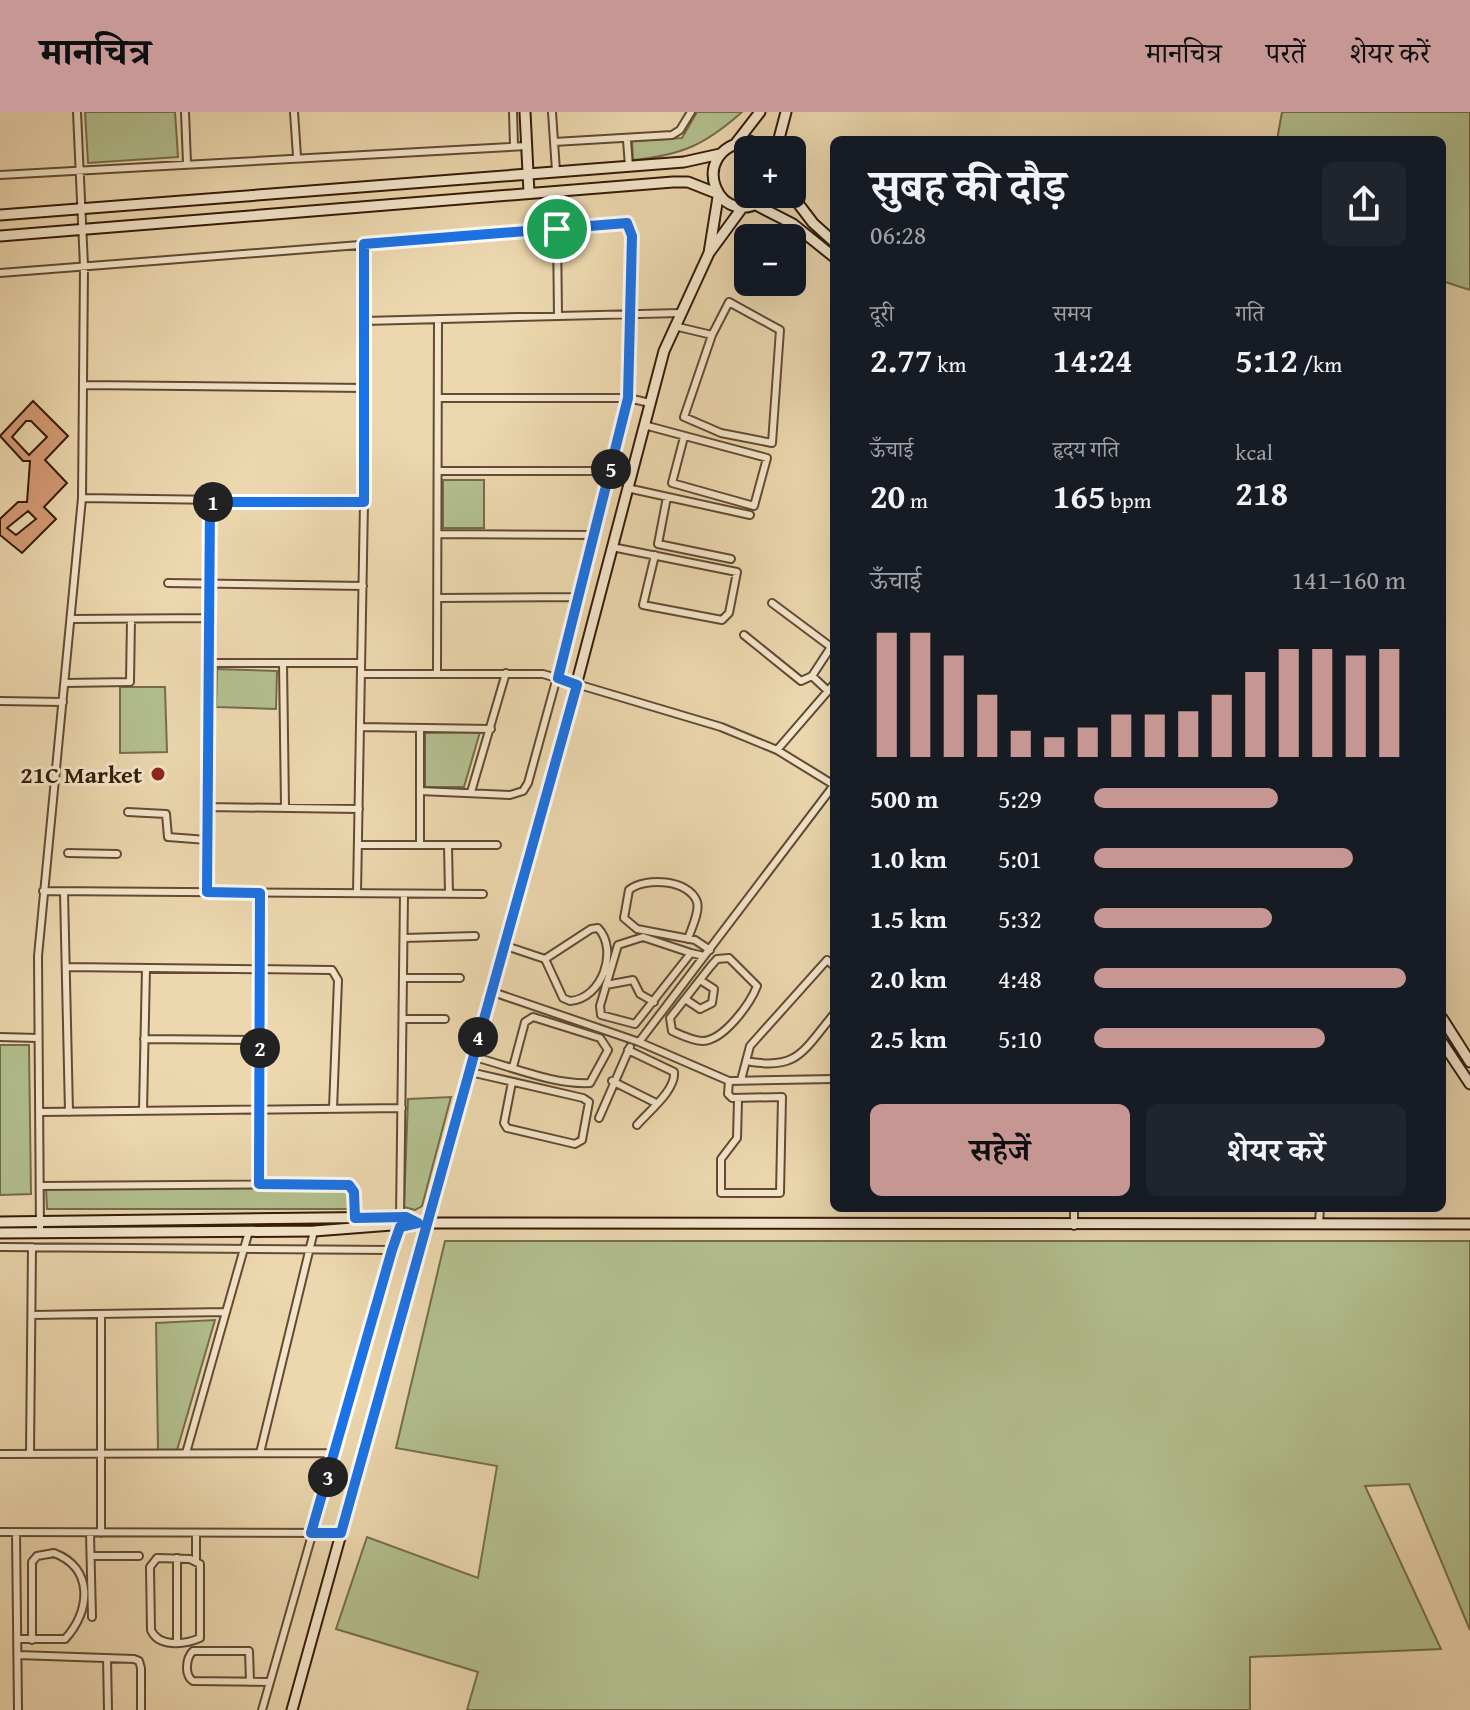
<!DOCTYPE html>
<html lang="hi">
<head>
<meta charset="utf-8">
<style>
	body { margin:0; font-family:"Gentium Book Plus","Noto Serif Devanagari",serif; background:#20242c; color:#f1f3f6; height:100vh; display:flex; flex-direction:column; font-size:30px; white-space:nowrap }
	* { box-sizing:border-box; margin:0 }
	p { font-size:26px; color:#9ea1a6 }
	.icon { flex:none; width:44px; height:44px; fill:none; stroke:currentColor; stroke-width:2; stroke-linecap:round; stroke-linejoin:round }
	.map { position:relative; flex:1; overflow:hidden }
	.drawer { position:absolute; left:830px; top:24px; width:616px; height:1076px; display:flex; flex-direction:column; background:#171b24; border-radius:12px; box-shadow:0 8px 32px #0002 }
	.drawer>* { flex:none }
	.tools { position:absolute; left:734px; top:24px; display:grid; gap:16px }
	.tools a { display:grid; place-items:center; width:72px; height:72px; border-radius:12px; background:#171b24; box-shadow:0 8px 32px #0002; font-size:40px }
	.pin { position:absolute; display:grid; place-items:center; width:68px; height:68px; color:#fff; margin:-34px; border:4px solid #fff; border-radius:50%; box-shadow:0 2px 8px #0007 }
	.km { position:absolute; width:40px; height:40px; margin:-20px; border-radius:50%; background:#222; color:#fff; font-size:22px; line-height:40px; text-align:center }
	.round { display:grid; place-items:center; flex:none; width:84px; height:84px; border-radius:12px; background:#20242c }
	.overview { display:flex; align-items:center; justify-content:space-between; height:136px; padding:0 40px }
	h1 { font-size:44px; font-weight:700; line-height:60px }
	.stats { display:grid; grid-template-columns:repeat(3,1fr); gap:12px; height:136px; padding:8px 40px }
	.stats div { display:grid; align-content:center }
	.stats b { font-size:34px; font-weight:700 }
	.stats small { font-size:22px; font-weight:400 }
	.stats p { font-size:22px }
	.chart { height:224px; padding:16px 40px }
	.chart p { display:flex; justify-content:space-between }
	.chart svg { width:100%; height:144px; margin-top:8px; stroke:#c59692; stroke-width:6 }
	.cta { display:flex; gap:16px; margin-top:auto; padding:16px 40px }
	.cta a { flex:1; height:92px; border-radius:12px; background:#c59692; color:#111; font-size:32px; font-weight:700; line-height:92px; text-align:center }
	.cta a+a { background:#20242c; color:#f1f3f6 }
	ul { padding:0 40px; list-style:none; font-size:26px }
	li { display:grid; grid-template-columns:128px 96px 1fr; align-items:center; height:60px }
	li i { height:20px; border-radius:10px; background:#c59692 }
	header { display:flex; align-items:center; gap:48px; box-sizing:border-box; height:112px; padding:0 40px; background:#c59692; color:#111 }
	header strong { font-size:38px }
	nav { display:flex; gap:44px; margin-inline-start:auto; font-size:28px }
	.map>svg:first-child { display:block }
	.green { fill:#b3bf8e; stroke:#746d4b; stroke-width:2 }
	.building { fill:#d59b76; stroke:#351b08; stroke-width:2; fill-rule:evenodd }
	.lines { fill:none; stroke-linecap:round; stroke-linejoin:round }
	.street-casing { stroke:#634a32; stroke-width:10 }
	.secondary-casing { stroke:#351b08; stroke-width:13 }
	.street { stroke:#f3e5ca; stroke-width:6 }
	.secondary { stroke:#f3e5ca; stroke-width:9 }
	.route-casing { stroke:#fff; stroke-width:16 }
	.route { stroke:#1a73e8; stroke-width:10 }
	.poi-dot { fill:#8f2418; stroke:#f3e5ca; stroke-width:3 }
	.labels { text-anchor:middle; dominant-baseline:central; stroke-width:6; stroke-linejoin:round; paint-order:stroke }
	.poi-label { font-size:24px; font-weight:bold; fill:#351b08; stroke:#f3e5ca; text-anchor:end }
</style>
</head>
<body>
<header>
<strong>मानचित्र</strong>
<nav><a>मानचित्र</a><a>परतें</a><a>शेयर करें</a></nav>
</header>
<div class="map">
<svg width="1470" height="1598" viewBox="0 0 1470 1598">
	<rect width="100%" height="100%" fill="#ecd7ae"/>
	<filter id="stains"><feTurbulence type="fractalNoise" baseFrequency=".0025" numOctaves="4"/><feColorMatrix values="0 0 0 0 .2 0 0 0 0 .09 0 0 0 0 .02 0 0 0 .5 -.17"/></filter>
	<radialGradient id="worn" r=".72"><stop offset=".6" stop-color="#630" stop-opacity="0"/><stop offset="1" stop-color="#630" stop-opacity=".3"/></radialGradient>
	<path class="green" d="M85,0H175L178,45L88,51Z
		M697,0H742C705,33 682,43 633,48L632,29L682,26Z
		M1282,0H1470V178L1442,169V28H1277Z
		M443,368H484V416H443Z
		M217,557L277,559L276,597L216,595Z
		M120,575H165L167,640L120,641Z
		M480,620L464,675H425V621Z
		M0,933H29L31,1082L0,1083Z
		M451,985L422,1094L415,1098L404,1095L408,987Z
		M348,1075V1097H47L46,1076Z
		M445,1129H1470V1518L1409,1372L1365,1374L1441,1537L1250,1545V1598H467L478,1560L336,1517L367,1425L478,1466L497,1354L396,1336Z
		M215,1208L177,1338L158,1339L156,1211Z"/>
	<path class="building" d="M33,289L68,324L45,348L67,371L44,395L56,407L22,441L0,423V407L18,390H27L30,349H23L0,324ZM26,309H31L47,325L29,343L12,325ZM28,399L36,407L16,423L7,416Z"/>
	<g class="lines">
		<g class="street-casing">
			<path id="street" d="M185,0L187,51
				M294,0L297,44
				M513,0L514,34
				M552,0L556,59
				M627,28L629,55
				M554,30L672,23L680,18L691,0
				M0,63L527,34
				M557,117L558,204
				M0,161L629,112L632,124L628,286L579,485L528,671L523,679L510,683L420,679
				M729,190L780,218L772,331L721,321L684,305L712,223Z
				M364,209L680,201
				M674,214L712,223
				M85,273L364,276
				M438,286H628L650,291
				M644,313L767,346L754,394L672,371L684,325
				M438,359H610
				M627,376L750,403
				M667,385L658,432L731,447
				M82,386L364,390
				M438,422L594,423
				M612,435L737,460L729,501L722,508L643,493L655,443
				M168,471L363,474
				M438,486L579,485
				M772,491L831,535L812,564
				M71,507L209,506
				M744,523L801,569L812,564L828,579
				M209,551H361
				M283,551L285,695
				M437,561L438,207
				M361,562H543L721,615L777,638L834,673
				M65,571L130,570L131,507
				M0,589L63,590
				M360,615L491,617
				M420,617V733
				M777,638L834,572
				M471,680L506,561
				M207,695L359,697
				M128,700L166,702L168,725L207,728
				M358,733H497
				M448,733L449,782
				M68,741L117,742
				M43,779L483,782
				M64,780L69,1000
				M207,780L210,390
				M357,781L364,390V132
				M404,826L475,824
				M688,827C691,817 700,800 697,790C689,767 645,765 629,778L624,806L637,817L695,828L710,838
				M503,833L545,847L563,886L570,889C602,887 619,838 598,816L591,817L545,847
				M691,841L643,825L618,833L600,894L601,903L635,912L691,841L704,844
				M729,846L757,874C750,892 724,928 703,929C693,929 681,923 672,919L670,906L710,855L717,847Z
				M66,855L332,858L338,868L333,997
				M403,866H460
				M606,873L633,868L640,882L654,890
				M490,879L639,930L729,969L834,967
				M685,887L700,897L712,891L714,877L700,868
				M403,907H445
				M0,925L38,926
				M144,927L260,928
				M639,930L834,673
				M628,938L674,960C676,978 649,999 637,1013
				M474,945C510,954 553,973 590,971L608,938L600,926L533,905L525,910L513,955
				M746,949C798,959 803,939 834,902
				M470,960L583,986L589,990L582,1028L575,1032L507,1016L504,1011L512,970
				M741,968L750,934L827,848L834,854
				M612,969L656,991
				M729,969L728,982L732,986L782,985L780,1081H721V1047L737,1026L738,988
				M143,999L146,856
				M40,1000L402,996
				M599,1006L630,935
				M259,1072L260,781
				M40,1074L339,1072L349,1073L354,1080L355,1106
				M400,1105L404,782
				M1319,1111L1320,1096
				M1074,1114V1096
				M40,1120L38,844L82,386L84,154L77,0
				M0,1135L392,1138
				M32,1203L226,1200
				M186,1341L249,1119
				M260,1341L314,1119
				M0,1342L334,1341
				M30,1342L32,1135
				M0,1420L341,1421
				M16,1420L18,1598
				M90,1421L92,1505
				M101,1421V1202
				M196,1421V1448
				M91,1444H139
				M157,1446L190,1447L200,1452V1526C184,1533 158,1535 151,1518L150,1455Z
				M177,1446V1530
				M18,1527H65C91,1499 94,1456 54,1441L37,1444L32,1450V1528
				M18,1543L134,1547L139,1549L141,1556V1598
				M107,1546L108,1598
				M250,1570L249,1539H193C186,1546 184,1563 193,1569L270,1570
				M262,1598L400,1115"/>
		</g>
		<g class="secondary-casing">
			<path id="secondary" d="M525,0L529,81
				M736,31L760,0
				M768,38L750,29C682,36 720,129 771,82
				M776,38L786,0
				M791,82L813,111L834,130
				M756,93L793,112L834,145
				M0,103L684,50L720,42
				M0,124L673,70H688L716,81
				M709,141L718,85
				M1442,906L1470,950
				M1442,930L1470,972
				M0,1110L406,1105L418,1111
				M0,1121L314,1119L418,1111L1470,1112
				M292,1598L553,661L664,239L709,141L742,96"/>
		</g>
		<use href="#street" class="street"/>
		<use href="#secondary" class="secondary"/>
	</g>
	<g class="lines">
		<g class="route-casing">
			<path id="route" d="M627,111L632,124L628,286L558,566L577,573L341,1421H311L392,1138L400,1115L418,1111L406,1105L355,1106L354,1080L349,1073L259,1072L260,781L207,780L210,390H364V132Z"/>
		</g>
		<use href="#route" class="route"/>
	</g>
	<circle class="poi-dot" cx="158" cy="662" r="8"/>
	<g class="labels">
		<g class="poi-label">
			<text x="142" y="662">21C Market</text>
		</g>
	</g>
	<rect width="100%" height="100%" filter="url(#stains)"/>
	<rect width="100%" height="100%" fill="url(#worn)"/>
</svg>
<div class="tools">
<a>+</a>
<a>−</a>
</div>
<div class="pin" style="left:557px;top:117px;background:#1e9e55"><svg class="icon" aria-label="arrive" viewBox="0 0 24 24"><path d="M6 21V4h12l-3 4 3 4H6"/></svg></div>
<b class="km" style="left:213px;top:390px">1</b>
<b class="km" style="left:260px;top:936px">2</b>
<b class="km" style="left:328px;top:1365px">3</b>
<b class="km" style="left:478px;top:925px">4</b>
<b class="km" style="left:611px;top:357px">5</b>
<section class="drawer">
<div class="overview"><div><h1>सुबह की दौड़</h1><p>06:28</p></div><a class="round"><svg class="icon" aria-label="share" viewBox="0 0 24 24"><path d="M12 15V3M7 8l5-5 5 5M5 13v7h14v-7"/></svg></a></div>
<div class="stats">
<div><p>दूरी</p><b>2.77<small> km</small></b></div>
<div><p>समय</p><b>14:24</b></div>
<div><p>गति</p><b>5:12<small> /km</small></b></div>
</div>
<div class="stats">
<div><p>ऊँचाई</p><b>20<small> m</small></b></div>
<div><p>हृदय गति</p><b>165<small> bpm</small></b></div>
<div><p>kcal</p><b>218</b></div>
</div>
<div class="chart"><p><span>ऊँचाई</span>141–160 m</p>
<svg viewBox="0 0 160 44" preserveAspectRatio="none"><path d="M5 44V6M15 44V6M25 44V13M35 44V25M45 44V36M55 44V38M65 44V35M75 44V31M85 44V31M95 44V30M105 44V25M115 44V18M125 44V11M135 44V11M145 44V13M155 44V11"/></svg>
</div>
<ul>
<li><b>500 m</b>5:29<i style="width:59%"></i></li>
<li><b>1.0 km</b>5:01<i style="width:83%"></i></li>
<li><b>1.5 km</b>5:32<i style="width:57%"></i></li>
<li><b>2.0 km</b>4:48<i style="width:100%"></i></li>
<li><b>2.5 km</b>5:10<i style="width:74%"></i></li>
</ul>
<div class="cta"><a>सहेजें</a><a>शेयर करें</a></div>
</section>
</div>
</body>
</html>
